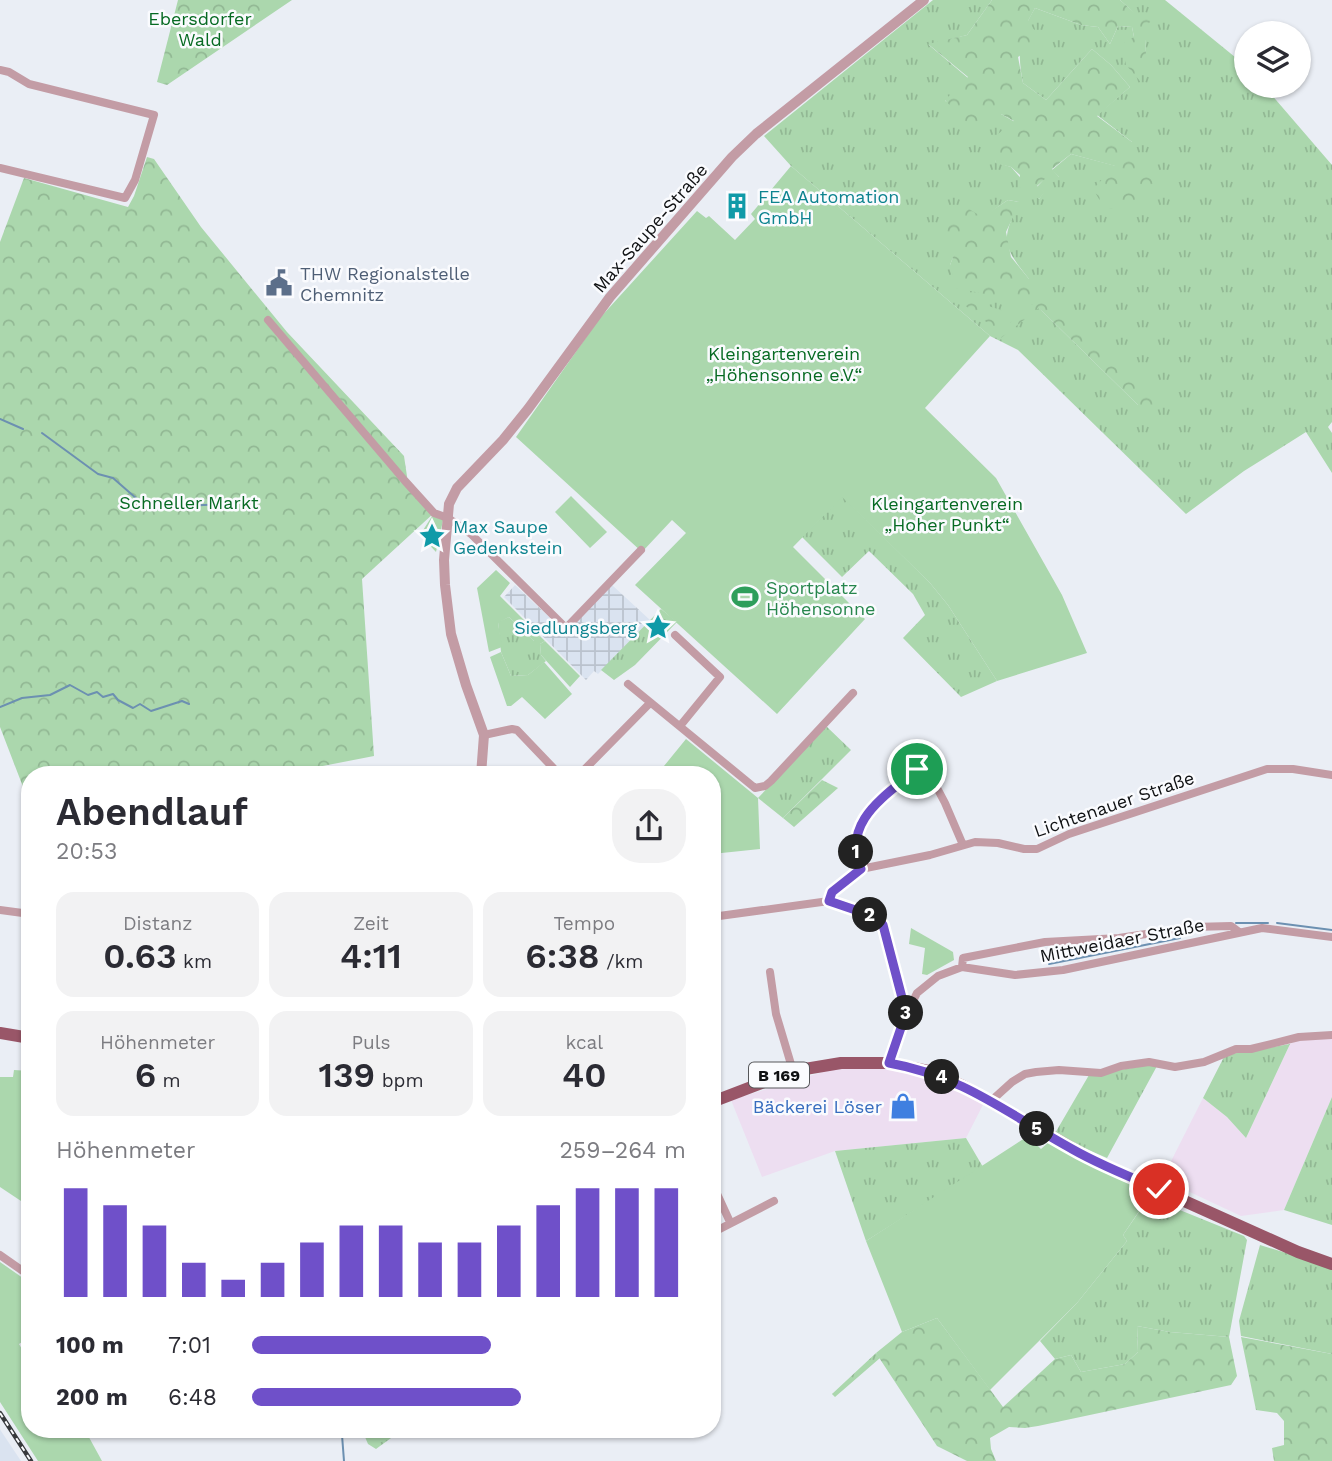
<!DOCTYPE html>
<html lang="de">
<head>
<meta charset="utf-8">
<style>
	body { margin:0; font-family:"Work Sans",sans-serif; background:#f2f2f3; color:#2b2b33; height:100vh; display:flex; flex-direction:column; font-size:26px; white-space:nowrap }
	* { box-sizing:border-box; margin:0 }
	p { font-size:23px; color:#7c7c81 }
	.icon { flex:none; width:38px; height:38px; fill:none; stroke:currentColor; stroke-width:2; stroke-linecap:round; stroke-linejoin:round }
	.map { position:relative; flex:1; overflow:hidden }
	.drawer { position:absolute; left:21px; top:766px; width:700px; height:672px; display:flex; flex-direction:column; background:#fff; border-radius:28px; box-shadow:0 2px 5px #0004 }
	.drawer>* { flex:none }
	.fabs { position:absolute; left:1234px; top:21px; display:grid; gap:14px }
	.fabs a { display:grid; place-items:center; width:77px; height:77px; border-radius:50%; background:#fff; box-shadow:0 2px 5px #0004; font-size:35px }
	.pin { position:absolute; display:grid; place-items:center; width:60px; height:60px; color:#fff; margin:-30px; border:4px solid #fff; border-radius:50%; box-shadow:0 2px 7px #0007 }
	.km { position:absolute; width:35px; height:35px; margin:-18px; border-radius:50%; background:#222; color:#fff; font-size:19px; line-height:35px; text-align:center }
	.round { display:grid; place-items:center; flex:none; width:74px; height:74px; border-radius:28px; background:#f2f2f3 }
	.headline { display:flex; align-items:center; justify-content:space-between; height:119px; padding:0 35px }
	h1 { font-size:38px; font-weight:600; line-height:52px }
	.stats { display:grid; grid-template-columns:repeat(3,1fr); gap:10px; height:119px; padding:7px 35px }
	.stats div { display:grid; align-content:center; border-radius:18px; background:#f2f2f3; text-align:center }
	.stats b { font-size:35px; font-weight:600 }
	.stats small { font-size:19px; font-weight:400 }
	.stats p { font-size:19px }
	.chart { height:196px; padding:14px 35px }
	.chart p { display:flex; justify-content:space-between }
	.chart svg { width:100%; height:126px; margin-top:7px; stroke:#6f50c9; stroke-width:6 }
	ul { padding:0 35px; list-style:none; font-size:23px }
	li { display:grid; grid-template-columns:112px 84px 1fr; align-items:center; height:52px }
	li i { height:18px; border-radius:9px; background:#6f50c9 }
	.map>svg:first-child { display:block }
	.commercial { fill:#eddef1 }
	.industrial { fill:url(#industrial-grid) }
	.built { fill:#dae3f0 }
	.grass { fill:url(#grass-tufts); fill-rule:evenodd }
	.forest { fill:url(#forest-crowns) }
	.green { fill:#abd7ad }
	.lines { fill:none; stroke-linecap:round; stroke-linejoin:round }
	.stream { stroke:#6c90b1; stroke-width:2 }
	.minor { stroke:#c39ca5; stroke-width:8 }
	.tertiary { stroke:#c39ca5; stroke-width:10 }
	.primary { stroke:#995668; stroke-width:12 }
	.rail-casing { stroke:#37393c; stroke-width:4.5 }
	.rail { stroke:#fafbfe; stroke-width:2; stroke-dasharray:5; stroke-linecap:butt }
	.route-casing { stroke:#fff; stroke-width:14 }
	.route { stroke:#6f50c9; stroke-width:9 }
	.labels { text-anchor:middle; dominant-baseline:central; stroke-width:5; stroke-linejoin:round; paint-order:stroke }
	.shield { fill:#fafbfe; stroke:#56575a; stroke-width:2 }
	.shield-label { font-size:16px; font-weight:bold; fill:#0f1113 }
	.park-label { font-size:18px; fill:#066a22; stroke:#fafbfe }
	.culture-label { font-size:18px; fill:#0d838f; stroke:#fafbfe; text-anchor:start }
	.street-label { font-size:18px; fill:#0f1113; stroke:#fafbfe }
	.service-label { font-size:18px; fill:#4e5e75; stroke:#fafbfe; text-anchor:start }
	.leisure-label { font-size:18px; fill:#27864d; stroke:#fafbfe; text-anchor:start }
	.shop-label { font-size:18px; fill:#366cbe; stroke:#fafbfe; text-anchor:end }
</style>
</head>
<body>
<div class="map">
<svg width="1332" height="1461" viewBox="0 0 1332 1461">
	<defs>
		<pattern id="industrial-grid" width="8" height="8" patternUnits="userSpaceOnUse" patternTransform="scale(1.75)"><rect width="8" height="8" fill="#dae3f0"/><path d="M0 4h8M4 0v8" fill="none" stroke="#bac2cd"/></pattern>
		<pattern id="grass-tufts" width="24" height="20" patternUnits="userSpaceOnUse" patternTransform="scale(1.75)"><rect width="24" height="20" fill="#abd7ad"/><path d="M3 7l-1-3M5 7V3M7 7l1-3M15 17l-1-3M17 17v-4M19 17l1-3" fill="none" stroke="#92b894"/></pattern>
		<pattern id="forest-crowns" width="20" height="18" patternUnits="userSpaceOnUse" patternTransform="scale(1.75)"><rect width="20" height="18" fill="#abd7ad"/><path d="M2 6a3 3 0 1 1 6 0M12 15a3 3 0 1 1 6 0" fill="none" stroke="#92b894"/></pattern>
	</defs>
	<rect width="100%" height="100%" fill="#eaeef5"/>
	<path class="commercial" d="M1332,1037V1097L1284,1210L1241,1216L1162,1179L1203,1098L1227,1117L1246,1138L1290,1044L1301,1039Z
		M869,1058L988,1095L966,1138L835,1151L762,1177L731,1100Z"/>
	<path class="industrial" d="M515,585L566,633L612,585L650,620L598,674L594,671L586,680L504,597Z"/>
	<path class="built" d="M0,1429L1,1431L21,1461H0Z"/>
	<path class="grass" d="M933,0H992L967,35L929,45L968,78L945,101L1001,114L1015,122L995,162L1011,167L1039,199L1044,192L1037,187L1046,177H1059L1052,170L1071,154L1116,166L1105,209L1132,142L1097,115L1130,87L1111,65L1092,49L1046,100L1023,83C1017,54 1019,34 1035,8L1081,25L1098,27L1110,44L1118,26L1132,27L1134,37L1146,54C1145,24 1142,19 1120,0H1165L1246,66V86H1264L1332,165V422L1328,427L1332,433V473L1306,432L1244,471L1186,514L1018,350L990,336L791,166L764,136ZM1008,200L1019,202C1001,241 1002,245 1029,279L950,265C961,235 982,217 1008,200ZM1039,308L1154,405H1138Z
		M842,496L930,583L948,605L997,681L961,697L903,638L925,615L913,594L869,551L842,577L802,537Z
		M661,609L677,622L635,665L614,680L601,670Z
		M509,617L534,641L540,636L545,641L540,644L541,655L546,661L528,675L511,676L501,652L498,622Z
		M826,726L851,750L783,818L758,798Z
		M1290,1044L1246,1138L1227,1117L1203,1098L1225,1055Z
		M1150,1065L1157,1066L1107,1158L1054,1135L1089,1075Z
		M1332,1097V1225L1284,1210Z
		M966,1138L983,1167L866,1241L835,1151Z
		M1160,1202L1244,1236L1247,1240L1229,1337L1170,1332L1137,1326L1138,1352L1125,1364L1081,1372L1071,1355L1055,1359L1040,1341L1077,1303L1127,1241L1123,1235L1145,1203Z
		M1260,1245L1332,1267V1354L1241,1336L1239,1321Z
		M876,1353L880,1358L835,1397L832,1394Z
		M362,1430H402L376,1449L368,1444Z"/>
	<path class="forest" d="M178,0H292L167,85L157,82Z
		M992,0H1120L1136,14L1154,15L1145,30L1146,54L1140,81L1126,65L1122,44L1134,37L1132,27L1118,26L1110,44L1098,27L1081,25L1035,8L1028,21L1042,41L1018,57L1023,83L1046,100L1092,49L1111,65L1130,87L1097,116L1132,142L1155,187V206L1105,209L1093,189L1115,166L1071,154L1052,169L1059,177L1055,180L1046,178L1037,186L1045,192L1039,199L1019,187L1020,175L1011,167L995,163L998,134L1014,121L1001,114L975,127L963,120L945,100L968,77L928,44L967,35Z
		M147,157L154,159L201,227L287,332L404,456L408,483L434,513L362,579L374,756L297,771V775H30V805L0,727V242L24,178L128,207L134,196Z
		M1008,200L1020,202L1006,232L1011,257L1029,279L1034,296L1031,299L1028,298L1018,301L956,288L950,265L956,249L946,239L942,223L969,209L982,217Z
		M1041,297L1060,302L1158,400L1154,405H1138L1039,308L1001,338L997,334Z
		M962,298L1011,313L994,328L958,300Z
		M822,780L838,788L794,827L783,818Z
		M937,1318L1003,1407L1055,1359L1071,1355L1081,1372L1125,1364L1138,1352L1137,1326L1170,1332L1229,1337L1237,1376L1231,1385L1038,1426L1025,1428L1009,1427L990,1438L991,1449L996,1461H967L937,1446L876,1353L902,1332Z
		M1241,1337L1332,1354V1461H1274L1272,1448L1284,1445V1421L1277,1413L1256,1410Z"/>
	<path class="green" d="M791,166L990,336L925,408L996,478L1062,595L1087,653L997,681L948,605L930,583L842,497L793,547L865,619L777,714L635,585L686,533L672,520L642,552L516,437L599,319L697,211L706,218L709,216L735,240L755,219L751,214Z
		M571,496L607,532L590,548L555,512Z
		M434,513L444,516L436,552L420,535Z
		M496,570L510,583L500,596L540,636L535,642L509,617L498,623L502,647L489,652L477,588Z
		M545,641L580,676L570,687L541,655L540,644Z
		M501,652L511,676L528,675L544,662L572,694L545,719L522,697L511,706H507L490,657Z
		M686,739L758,798L760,849L712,854V775H672L664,766Z
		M911,928L953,952L954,960L927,975L922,974L925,948L909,944Z
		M14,1070L30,1071V1207L0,1187V1077H13Z
		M1028,1136L1041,1149L1050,1141L1093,1167L1148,1191L1150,1195L1123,1235L1127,1241L1077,1303L990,1390L937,1318L902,1332L866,1241Z
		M0,1262L30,1283V1337L19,1344L30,1363V1430H85L102,1461H38L0,1402Z"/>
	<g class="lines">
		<path class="stream" d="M0,419L23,429
			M42,433L98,474L113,478L137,499L158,507L227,504
			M0,707L22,698L50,695L70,685L88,695L97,692L103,697L113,694L118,700L133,708L140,704L151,711L182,701L189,704
			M309,774V775
			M1236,923H1268
			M1277,923L1332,930
			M1049,964L1180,938
			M342,1435L344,1461"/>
		<path class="minor" d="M0,70L9,72L29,84L154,115L135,180L125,198L0,168
			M268,320L405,481L434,513L448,518L471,534L566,628L641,550
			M675,635L720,677L680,726
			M628,684L755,788L765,786L771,781L853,693
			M484,735L512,729L517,730L560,775
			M579,775L650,703
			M861,869C841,821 886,796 917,769H927L945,803L963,845
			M829,901L832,892L861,869L930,855L975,842L998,843L1024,849H1037L1069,834L1267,769H1293L1332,775
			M0,910L30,914
			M712,917L829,901L876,917L883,925L907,1013
			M962,967L963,958L1045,942L1119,938L1193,927L1231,926L1239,932
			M770,972L776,1014L793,1071
			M889,1063L907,1013L917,993L938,976L962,967L1015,975L1063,970L1262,928L1332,937
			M991,1101L1012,1082L1025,1074L1036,1072L1059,1070L1101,1073L1121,1066L1149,1062L1175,1067L1204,1062L1236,1049H1251L1299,1037L1332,1035
			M712,1183L730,1222
			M712,1233L774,1201
			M0,1255L30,1276"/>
		<path class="tertiary" d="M481,775L484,735L466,685L451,634L445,585L444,560L449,504L457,488L503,440L528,409L610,297L732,157L756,134L924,0"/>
		<path class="primary" d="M0,1033L30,1038
			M712,1102L793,1071L841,1063H889L928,1071L961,1085L1093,1160L1298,1252L1332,1264"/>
		<g class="rail-casing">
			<path id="rail" d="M0,1413L31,1461"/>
		</g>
		<use href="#rail" class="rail"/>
	</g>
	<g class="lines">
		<g class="route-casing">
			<path id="route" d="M917,769C886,796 841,821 861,869L832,892L829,901L876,917L883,925L906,1013L889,1063C963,1076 1008,1114 1072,1149C1100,1165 1130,1177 1159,1189"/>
		</g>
		<use href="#route" class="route"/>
	</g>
	<defs>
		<g id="building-bare" transform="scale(2.1)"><path d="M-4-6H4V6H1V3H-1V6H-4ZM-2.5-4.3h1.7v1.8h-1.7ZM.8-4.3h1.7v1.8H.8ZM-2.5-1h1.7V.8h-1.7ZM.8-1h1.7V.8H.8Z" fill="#0f9aa8" stroke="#fafbfe" stroke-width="2.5" paint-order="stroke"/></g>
		<g id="civic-bare" transform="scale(2.1)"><path d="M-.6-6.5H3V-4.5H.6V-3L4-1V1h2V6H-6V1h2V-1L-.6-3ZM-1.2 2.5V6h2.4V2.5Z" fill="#5c6f8a" stroke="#fafbfe" stroke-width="2.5" paint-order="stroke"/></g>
		<g id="sight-bare" transform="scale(2.1)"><path d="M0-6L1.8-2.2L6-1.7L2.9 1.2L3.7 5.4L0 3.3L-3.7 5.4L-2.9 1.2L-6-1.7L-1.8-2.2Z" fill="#0f9aa8" stroke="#fafbfe" stroke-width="2.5" paint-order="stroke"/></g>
		<g id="stadium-bare" transform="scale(2.1)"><path d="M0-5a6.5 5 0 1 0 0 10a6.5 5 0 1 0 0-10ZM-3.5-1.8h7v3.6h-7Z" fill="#2e9e5b" stroke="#fafbfe" stroke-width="2.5" paint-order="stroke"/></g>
		<g id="shop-bare" transform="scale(2.1)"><path d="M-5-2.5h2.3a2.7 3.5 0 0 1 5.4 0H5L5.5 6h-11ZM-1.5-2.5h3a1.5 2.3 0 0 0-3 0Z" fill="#3f7fe0" stroke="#fafbfe" stroke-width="2.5" paint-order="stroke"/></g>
	</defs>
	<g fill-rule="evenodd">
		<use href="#building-bare" x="737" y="206"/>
		<use href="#civic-bare" x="279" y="283"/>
		<use href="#sight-bare" x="432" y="536"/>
		<use href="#stadium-bare" x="745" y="597"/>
		<use href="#sight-bare" x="658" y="627"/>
		<use href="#shop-bare" x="903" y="1106"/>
	</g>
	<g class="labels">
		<rect class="shield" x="749" y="1062.5" width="60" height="25" rx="5"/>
		<g class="shield-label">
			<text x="779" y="1075">B 169</text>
		</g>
		<g class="park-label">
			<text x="200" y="18">Ebersdorfer<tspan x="200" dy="21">Wald</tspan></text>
			<text x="784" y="353">Kleingartenverein<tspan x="784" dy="21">„Höhensonne e.V.“</tspan></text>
			<text x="189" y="502">Schneller Markt</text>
			<text x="947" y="503">Kleingartenverein<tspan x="947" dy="21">„Hoher Punkt“</tspan></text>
		</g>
		<g class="culture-label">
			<text x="758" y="196">FEA Automation<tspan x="758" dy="21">GmbH</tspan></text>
			<text x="453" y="526">Max Saupe<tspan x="453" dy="21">Gedenkstein</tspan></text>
			<text x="637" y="627" text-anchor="end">Siedlungsberg</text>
		</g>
		<g class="street-label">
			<text transform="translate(650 228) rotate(-49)">Max-Saupe-Straße</text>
			<text transform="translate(1114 804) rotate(-19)">Lichtenauer Straße</text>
			<text transform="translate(1122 940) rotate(-11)">Mittweidaer Straße</text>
		</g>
		<g class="service-label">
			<text x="300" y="273">THW Regionalstelle<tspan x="300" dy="21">Chemnitz</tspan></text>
		</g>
		<g class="leisure-label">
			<text x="766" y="587">Sportplatz<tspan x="766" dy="21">Höhensonne</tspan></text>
		</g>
		<g class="shop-label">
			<text x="882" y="1106">Bäckerei Löser</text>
		</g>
	</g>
</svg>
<div class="fabs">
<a><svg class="icon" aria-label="layers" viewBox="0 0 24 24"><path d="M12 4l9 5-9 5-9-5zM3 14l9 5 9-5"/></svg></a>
</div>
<div class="pin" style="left:917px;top:769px;background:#1e9e55"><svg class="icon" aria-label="arrive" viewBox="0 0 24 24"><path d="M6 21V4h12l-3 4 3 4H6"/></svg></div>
<div class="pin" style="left:1159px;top:1189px;background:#d93025"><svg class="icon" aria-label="check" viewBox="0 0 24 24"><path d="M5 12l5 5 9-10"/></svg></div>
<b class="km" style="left:856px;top:852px">1</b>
<b class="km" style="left:870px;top:915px">2</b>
<b class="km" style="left:906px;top:1013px">3</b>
<b class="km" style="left:942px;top:1077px">4</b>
<b class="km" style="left:1037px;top:1129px">5</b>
<section class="drawer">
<div class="headline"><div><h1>Abendlauf</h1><p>20:53</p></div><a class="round"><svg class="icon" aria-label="share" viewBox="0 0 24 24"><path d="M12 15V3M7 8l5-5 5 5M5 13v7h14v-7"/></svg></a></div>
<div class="stats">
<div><p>Distanz</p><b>0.63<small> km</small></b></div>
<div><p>Zeit</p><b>4:11</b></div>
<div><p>Tempo</p><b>6:38<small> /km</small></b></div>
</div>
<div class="stats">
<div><p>Höhenmeter</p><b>6<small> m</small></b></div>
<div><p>Puls</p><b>139<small> bpm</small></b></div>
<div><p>kcal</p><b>40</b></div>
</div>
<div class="chart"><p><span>Höhenmeter</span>259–264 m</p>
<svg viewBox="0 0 160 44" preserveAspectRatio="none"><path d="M5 44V6M15 44V12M25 44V19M35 44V32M45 44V38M55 44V32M65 44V25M75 44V19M85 44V19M95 44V25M105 44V25M115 44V19M125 44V12M135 44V6M145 44V6M155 44V6"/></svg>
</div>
<ul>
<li><b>100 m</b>7:01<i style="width:55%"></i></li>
<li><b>200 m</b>6:48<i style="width:62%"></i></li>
</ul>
</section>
</div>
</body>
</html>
